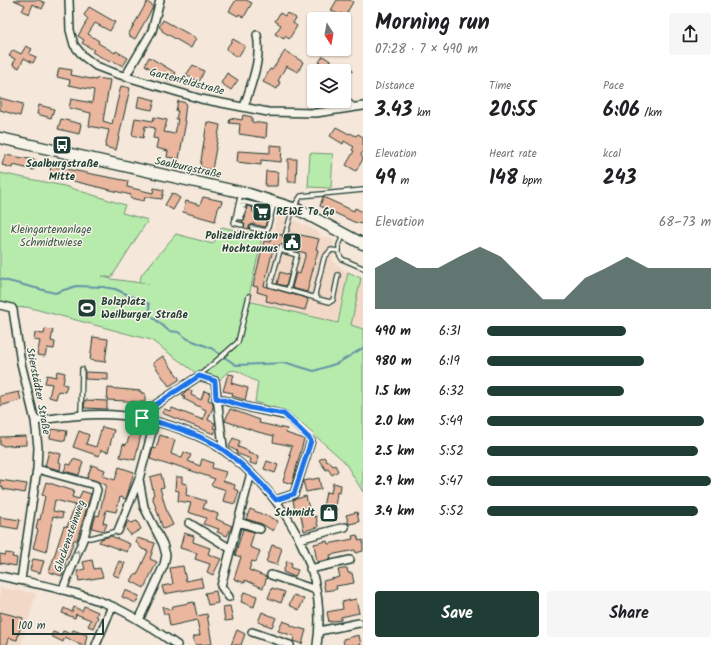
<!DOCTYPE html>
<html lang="en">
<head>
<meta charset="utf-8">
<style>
	body { margin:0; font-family:Kalam,sans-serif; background:#f6f6f6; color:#202124; height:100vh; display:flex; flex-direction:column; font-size:15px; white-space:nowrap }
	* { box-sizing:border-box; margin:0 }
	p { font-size:13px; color:#757577 }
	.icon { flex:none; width:22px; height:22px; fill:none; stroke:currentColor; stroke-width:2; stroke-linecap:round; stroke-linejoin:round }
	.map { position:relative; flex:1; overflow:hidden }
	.sheet { display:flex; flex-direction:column; background:#fff; width:360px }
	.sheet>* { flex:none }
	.needle { width:26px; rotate:169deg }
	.fabs { position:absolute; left:307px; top:12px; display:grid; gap:8px }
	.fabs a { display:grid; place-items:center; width:44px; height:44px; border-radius:4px; background:#fff; box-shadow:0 1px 3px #0004; font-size:20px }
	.scale { position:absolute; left:12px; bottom:10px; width:92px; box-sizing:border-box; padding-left:4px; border:2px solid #1f3d34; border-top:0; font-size:11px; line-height:14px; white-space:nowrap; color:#1f3d34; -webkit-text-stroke:3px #f7f3e8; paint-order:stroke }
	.pin { position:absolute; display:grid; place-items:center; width:34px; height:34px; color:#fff; margin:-17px; border-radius:8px; box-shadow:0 2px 6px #0006 }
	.round { display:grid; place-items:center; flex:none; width:42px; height:42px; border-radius:4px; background:#f6f6f6 }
	.head { display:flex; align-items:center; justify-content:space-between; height:68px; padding:0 12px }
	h1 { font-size:22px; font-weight:700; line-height:30px }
	.figures { display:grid; grid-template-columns:repeat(3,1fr); gap:6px; height:68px; padding:4px 12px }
	.figures div { display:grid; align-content:center }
	.figures b { font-size:20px; font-weight:700 }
	.figures small { font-size:11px; font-weight:400 }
	.figures p { font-size:11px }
	.chart { height:112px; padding:8px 12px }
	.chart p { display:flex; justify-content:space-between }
	.chart svg { width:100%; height:72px; margin-top:4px; fill:#1f3d34; opacity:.7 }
	.action { display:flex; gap:8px; margin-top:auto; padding:8px 12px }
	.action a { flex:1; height:46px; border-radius:4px; background:#1f3d34; color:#fff; font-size:16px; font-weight:700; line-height:46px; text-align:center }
	.action a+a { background:#f6f6f6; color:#202124 }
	ul { padding:0 12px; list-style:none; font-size:13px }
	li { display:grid; grid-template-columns:64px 48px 1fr; align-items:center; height:30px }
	li i { height:10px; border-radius:5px; background:#1f3d34 }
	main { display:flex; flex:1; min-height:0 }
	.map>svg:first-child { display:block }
	.built { fill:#f2d8c7 }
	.green { fill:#b7ebac; stroke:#6b9470 }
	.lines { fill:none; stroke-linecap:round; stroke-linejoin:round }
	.stream { stroke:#6494a7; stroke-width:2 }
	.building { fill:#ebb69e; stroke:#1f3d34 }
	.lane-casing { stroke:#1f3d34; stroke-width:6 }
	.street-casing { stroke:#1f3d34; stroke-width:10 }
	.secondary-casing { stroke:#1f3d34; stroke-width:13 }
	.lane { stroke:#f7f3e8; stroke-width:3.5 }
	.street { stroke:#f7f3e8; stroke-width:7 }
	.secondary { stroke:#f7f3e8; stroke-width:10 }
	.oneway { stroke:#8b988e }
	.route-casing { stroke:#fff; stroke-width:8 }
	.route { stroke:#1a73e8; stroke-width:5 }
	.labels { text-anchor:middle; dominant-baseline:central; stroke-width:3; stroke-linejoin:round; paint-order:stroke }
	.street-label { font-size:11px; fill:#1f3d34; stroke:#f7f3e8 }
	.poi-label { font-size:11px; font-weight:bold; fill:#1f3d34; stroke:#f7f3e8; text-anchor:start }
	.park-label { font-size:11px; fill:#365746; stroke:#f7f3e8 }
</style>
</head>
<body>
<main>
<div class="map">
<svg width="363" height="645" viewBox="0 0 363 645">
	<rect width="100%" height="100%" fill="#f5e7d9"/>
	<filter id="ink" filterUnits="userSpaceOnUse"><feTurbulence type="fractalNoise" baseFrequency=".025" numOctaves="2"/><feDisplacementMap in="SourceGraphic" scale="8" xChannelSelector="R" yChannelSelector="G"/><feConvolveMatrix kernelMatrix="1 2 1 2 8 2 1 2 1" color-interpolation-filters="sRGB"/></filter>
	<g filter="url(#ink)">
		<path class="built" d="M278,212L316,231L320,234L319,236L332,239L334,242L333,261L345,271L348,270L337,323L250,300L264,241L273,233Z
			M361,278H363V329L351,326Z
			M0,588L36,593L21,645H0Z"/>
		<path class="green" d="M310,153L333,154L331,188L308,187Z
			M0,173L64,186L125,205L122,213L148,220L111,278L102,276L111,279L149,284L139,282L142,274L176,234L213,244L222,227L260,236L261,242L248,301L338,323L348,272L361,278L351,325L363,329V492L344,461L288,412L255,402L258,382C242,377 235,359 219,381L199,375L151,340L27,307L14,308L0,305Z"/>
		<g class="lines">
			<path class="stream" d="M0,279L55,293L76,286L103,287L115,289L149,304L150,315L169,331L178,332L188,339L211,348L236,365L287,363L314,371L338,363L363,348"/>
		</g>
		<path class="building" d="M14,0H39L45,3L42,9L33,4L29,14L22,11L25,5Z
			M236,0H246L252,3L244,17L239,14L238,16L229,11Z
			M337,0H350L353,2L345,16L341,13L339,15L331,10Z
			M147,2L153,6L152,9L135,39L128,35Z
			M89,7L115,22L110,31L95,23L88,34L99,41L98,43L115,53L116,51L128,58L123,66L111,60L110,62L92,52L94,50L82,43L84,40L78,36L88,19L84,15Z
			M280,13L285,16L287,13L296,18L293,23L297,26L289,39L285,36L284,39L275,34L281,25L275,21Z
			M163,20L196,38L191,48L162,31V29L159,27Z
			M233,39L245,46L238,57L226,49Z
			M26,46L32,49L29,54L36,57L33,63L24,58L19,68L13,65L15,59L9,56L13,50L21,54Z
			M285,51L303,62L298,72L286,66L278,81L280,82L277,89L263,82L270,69L272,70Z
			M323,56L339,67L341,63L353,71H319L323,65L319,62Z
			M149,57L176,73L171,82L145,65Z
			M193,65L204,71L199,82L186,75Z
			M59,68L72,70L71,75L96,80L97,78L110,80L103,121L112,124L121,86L130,88L116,150L105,147L109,130L89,126L91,113L69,108L71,99L92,103L94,90L69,85L70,80L57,77Z
			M227,73L238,80L231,90L221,83Z
			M139,96L155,100L152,110L137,107Z
			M0,98L23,104L20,116L0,110Z
			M178,101L186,103L184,121H186L179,159L167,157L168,151L156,148L158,139L153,138L155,128L145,126L143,138L132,135L135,118L153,121L154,117L167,120L164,132L175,134L178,119H176L178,111H176Z
			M39,105L54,109L51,118L37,114Z
			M243,115L252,117V122L267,124L266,138L239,134L240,124L229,123L230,118L242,120Z
			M61,119L81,124L79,134L58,129Z
			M207,122L220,125L212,170L200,167Z
			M336,127L349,134L350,133L356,136L358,134L363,137V151L361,155L363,159L356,171L346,165L354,151L352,150L354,147L344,141L343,144L330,136Z
			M270,145L282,146L281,162L261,160V165L237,162L238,151L270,153Z
			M5,155L36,160L34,170L13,165L12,168L2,165Z
			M288,159H297L296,182H288Z
			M51,166L128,181L127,187L153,193L154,188L164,190L162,199L145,197L144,201L130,198L131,195L69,180V178L50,174Z
			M266,171L278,172L277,186H265Z
			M172,193L180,198L173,210L165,205Z
			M203,197L222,201L221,206L219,205L215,221L183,212L186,201L200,205Z
			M323,197L354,211L355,208L363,212V224L354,222L320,206Z
			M247,206L252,207L254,213L257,212L259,209L269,212L265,227L253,224L249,226V229L244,228L245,224L242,221L245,219Z
			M273,233L282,235L284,239L290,237L291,233L319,239L316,249L318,250L307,292L292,288L296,273L300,274L306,253L284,248L282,244L278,246L274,245L264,286L306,298L308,300L305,310L266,301L267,295L257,292L258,287L253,286L264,241L270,242Z
			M280,272L289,275L286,286L277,284Z
			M45,329L53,330L51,341L55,342L54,349L47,348L45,356L37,355L40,341L34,340L35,333L44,334Z
			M93,337L108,339L105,362L90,360Z
			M163,356L179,378V380L169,386L153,363Z
			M57,371L65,373L63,384L67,385L65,392L58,391L56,399L49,397L52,384L45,383L47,375L56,377Z
			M85,372L108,373V380L85,379Z
			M228,374L234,375L231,383L248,388L245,400L232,396L233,393L223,391Z
			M108,388L141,391V393H145V402L107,400Z
			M188,389L192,391L191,395L201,400L204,391L210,393L208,400L213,402V407L208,420L215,423L213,428L216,429L214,434L162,413L164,409L170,411L172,408L203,420L206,410L184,399L185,396L182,395Z
			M19,392L21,400L0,406V396Z
			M85,400L107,401V409L84,408Z
			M230,409L260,420L259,423L287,429L286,433L304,439L292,484L283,481L291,456L289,455L292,446L273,442L274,436L258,432L225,421Z
			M102,427L114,430L108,452L101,450L99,456L73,447L79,431L89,435L86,444L96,447Z
			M51,429L67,431L65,441L50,438Z
			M132,430L141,434L135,460L120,457L123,444L126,445Z
			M160,435L175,440L171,454L182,458L184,452L191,455L188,461L200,466L202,459L213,463L212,468L226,472L223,481L235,485L234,489L239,491L235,504L223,501L226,490L211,485L215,479L172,464V466L150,459L153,448L156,449Z
			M26,436V445L3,446V445H0V437Z
			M233,438L240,441L238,447L249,451L248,453L259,456L257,465L250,463L251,459L236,453L237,451L229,447Z
			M49,451L61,454L59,462L61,463L60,470L45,466Z
			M324,457L327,462L329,461L333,466L335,465L338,471L332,475L328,469L326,470L319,460Z
			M73,459L83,462L79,475L64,471L67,464L71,465Z
			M267,461L278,465L275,473L264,469Z
			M92,465L105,470L103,476L115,480L119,467L134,472L126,499L120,497L116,512L106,510L103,523L107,524L104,531L92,528L96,515L99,516L106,485L87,478Z
			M161,474L164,487L160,488L167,512L173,525L163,529L152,496L154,495L150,477Z
			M176,477H182V483L187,484L186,495L206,501L203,508L218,514L216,519L232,526L227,536L217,532L219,529L203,524L206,518L188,512L191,503L178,501L179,491L175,490Z
			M319,478L321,489L306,492L303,481Z
			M0,480L27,484L25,493L3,489V487L0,486Z
			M46,482L74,491L72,497L79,499L82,491L91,494L77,540H74L68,558L67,557L62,576L49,572L64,526L67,527L75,505L55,500L53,511L63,513L62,518L53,516L46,552L33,548L38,530L36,529L38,519L40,520L45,496L42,495Z
			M333,483L341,485L340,493L337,492L335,508L337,509L334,520L321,517L326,492L331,493Z
			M306,496L311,517L316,516L318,527L304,531L300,510L295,511L293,500Z
			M250,509L278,521L273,531L262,524L246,519Z
			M357,512L359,522L349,524L346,515Z
			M0,517L20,520L18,529L0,526Z
			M128,520L131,523L137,521L141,529L131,535L125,528Z
			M243,529L254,532L250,547L260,551L256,562L252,561L249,570L267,577L263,588L245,580V583L234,579L241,557L235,555Z
			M184,533L194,536L193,542L210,548L208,554L221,559L213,575L207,572L210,564L195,559L197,553L180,548Z
			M357,535L359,541L363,540V551L356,553L355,550L330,555L331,559L317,562L314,544L327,541L328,544L353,539L352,536Z
			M111,536L130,544L127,552L99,542L101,539Z
			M137,538L155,543L150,559L157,562L144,588L131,581L135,574L137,575L148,551L142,549L136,542Z
			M272,545L282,548L277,565L266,562Z
			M6,553L13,554L12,557L17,558L16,566L0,563V554L5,555Z
			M33,559L44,561L40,573L30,570Z
			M92,560L94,569L100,568L103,577L79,581L77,571L85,569L83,562Z
			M119,561L125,563L119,577L113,575Z
			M287,561L292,563L291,568L298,570L295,577L283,572Z
			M183,566L186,581L201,578L203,587L164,594L162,586L173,584L170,568Z
			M347,568L348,573H352L354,583L336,586L337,589L325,591L323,581L340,577L338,570Z
			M272,588L285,592L281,603L268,598Z
			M125,590L139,596L136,603L122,597Z
			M216,591L218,603L208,605L205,593Z
			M244,592L257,596L254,607L241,602Z
			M294,595L304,599L299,610L289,605Z
			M356,599L359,613L341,617V620L329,622L327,612L343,609L342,602Z
			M194,602L197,616L207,614L212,644L195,645L193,637L200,635L197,620L170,626L168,614H164L162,606L171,610L173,606Z
			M84,606L98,612L96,616L98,617L93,628L88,626L91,620L76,614L75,618L62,613L64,608L72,612L74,607L82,611Z
			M230,606L233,620L225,621L223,607Z
			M0,612L23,618L17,640L9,638L7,645H0Z
			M262,612L276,618L272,627L258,622Z
			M283,621L291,624V626L306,630L302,644L293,641L294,636L278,631Z
			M73,630L87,635L85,645H79V644L65,637L63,642L51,636L53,632L61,635L63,631L71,634Z
			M237,630L245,634L241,645H231Z
			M359,635L361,645H344L343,639Z"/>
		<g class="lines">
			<g class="lane-casing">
				<path id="lane" d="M344,97L355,107
					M241,193L234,223L242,225
					M239,201L256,205
					M238,205L244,206
					M237,208L244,210
					M255,210L256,205L272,209
					M237,211L243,212
					M236,214L242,215
					M235,217L242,218
					M252,228L267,231L274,204
					M285,236L293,208L301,196L363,190
					M343,236L339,245V254L342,259L363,268
					M281,247L270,285L316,298
					M280,250L297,255L288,290
					M338,275L333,300L330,302L318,299L315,294L324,258L331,250L339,251
					M200,375L238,342L249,296
					M81,414L82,369
					M284,415L311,441
					M84,537L90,538L118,531"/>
			</g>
			<g class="street-casing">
				<path id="street" d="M69,0L70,30L74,45L83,56L96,66L117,74L201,99L268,112L316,113L363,106
					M125,77L152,31L160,0
					M244,107C251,84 262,59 257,35
					M0,305L12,308L13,310L21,363L35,421L38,447L37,469L21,580
					M216,398L251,408L284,415
					M142,418L143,413L199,376L215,381L223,446L221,449
					M35,421C72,415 107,411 144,419C166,423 204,436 223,450C283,493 329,568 317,645
					M37,469L95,485L97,490L84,537L63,589
					M276,500L294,494L311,441
					M239,522L260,529
					M189,523L231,549
					M118,531L139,479
					M299,539L345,527
					M310,569L350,560
					M271,575L316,590
					M0,576C38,584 76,591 112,606C135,616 156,631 177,645
					M229,597L221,586L251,473
					M139,620L164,565L166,555L163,544L144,507L139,479L155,421
					M319,631L359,623
					M252,632L290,645
					M96,645L112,606"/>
			</g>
			<g class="secondary-casing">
				<path id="secondary" d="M0,138L249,194L299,210L363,244"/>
			</g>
			<use href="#lane" class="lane"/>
			<use href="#street" class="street"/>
			<use href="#secondary" class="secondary"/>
		</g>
		<defs><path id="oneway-chevron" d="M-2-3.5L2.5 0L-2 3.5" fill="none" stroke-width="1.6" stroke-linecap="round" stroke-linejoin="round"/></defs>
		<use class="oneway" href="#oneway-chevron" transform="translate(77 553) rotate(-69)"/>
	</g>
	<g class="lines" filter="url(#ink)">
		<g class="route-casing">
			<path id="route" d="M199,376L215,381L216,398L251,408L284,414L309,438L311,441L294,494L276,500C260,481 243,464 222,449C202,435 166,424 142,418L143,413Z"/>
		</g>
		<use href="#route" class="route"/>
	</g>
	<defs>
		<g id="bus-square" transform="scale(1)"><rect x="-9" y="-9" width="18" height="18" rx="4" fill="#1f3d34" stroke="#f7f3e8"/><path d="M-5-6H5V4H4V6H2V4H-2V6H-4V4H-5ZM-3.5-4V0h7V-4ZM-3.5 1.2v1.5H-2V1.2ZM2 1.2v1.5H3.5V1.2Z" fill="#fff"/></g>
		<g id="supermarket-square" transform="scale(1)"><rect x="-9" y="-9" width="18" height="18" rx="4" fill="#1f3d34" stroke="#f7f3e8"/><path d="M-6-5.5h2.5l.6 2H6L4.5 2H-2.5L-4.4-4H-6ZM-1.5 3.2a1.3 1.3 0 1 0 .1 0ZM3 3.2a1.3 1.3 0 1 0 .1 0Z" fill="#fff"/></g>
		<g id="civic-square" transform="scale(1)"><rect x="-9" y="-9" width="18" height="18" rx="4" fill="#1f3d34" stroke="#f7f3e8"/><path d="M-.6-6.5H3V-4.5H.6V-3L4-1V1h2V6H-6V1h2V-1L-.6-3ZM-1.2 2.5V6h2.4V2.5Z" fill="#fff"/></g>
		<g id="stadium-square" transform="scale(1)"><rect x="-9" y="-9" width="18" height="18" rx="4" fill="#1f3d34" stroke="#f7f3e8"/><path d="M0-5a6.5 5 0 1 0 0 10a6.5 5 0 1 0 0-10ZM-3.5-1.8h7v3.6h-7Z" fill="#fff"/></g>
		<g id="shop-square" transform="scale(1)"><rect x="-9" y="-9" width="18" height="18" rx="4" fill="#1f3d34" stroke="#f7f3e8"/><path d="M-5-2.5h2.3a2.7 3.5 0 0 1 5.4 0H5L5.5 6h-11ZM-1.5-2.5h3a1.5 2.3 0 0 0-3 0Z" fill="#fff"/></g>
	</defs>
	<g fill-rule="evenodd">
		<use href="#bus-square" x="62" y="145"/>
		<use href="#supermarket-square" x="262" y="212"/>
		<use href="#civic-square" x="292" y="242"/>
		<use href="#stadium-square" x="87" y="308"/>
		<use href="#shop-square" x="329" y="513"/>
	</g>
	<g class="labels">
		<g class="street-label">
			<text transform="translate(187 82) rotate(15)">Gartenfeldstraße</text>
			<text transform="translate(188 168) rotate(12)">Saalburgstraße</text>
			<text transform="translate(38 391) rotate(79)">Stierstädter Straße</text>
			<text transform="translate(70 536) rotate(-71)">Gluckensteinweg</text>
		</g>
		<g class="poi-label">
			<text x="62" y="164" text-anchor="middle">Saalburgstraße<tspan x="62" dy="13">Mitte</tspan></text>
			<text x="276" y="212">REWE To Go</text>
			<text x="278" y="236" text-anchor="end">Polizeidirektion<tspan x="278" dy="13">Hochtaunus</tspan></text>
			<text x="101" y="302">Bolzplatz<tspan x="101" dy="13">Weilburger Straße</tspan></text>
			<text x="315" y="513" text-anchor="end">Schmidt</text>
		</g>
		<g class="park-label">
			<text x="51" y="230">Kleingartenanlage<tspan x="51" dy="13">Schmidtwiese</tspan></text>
		</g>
	</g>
</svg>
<div class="fabs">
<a><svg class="needle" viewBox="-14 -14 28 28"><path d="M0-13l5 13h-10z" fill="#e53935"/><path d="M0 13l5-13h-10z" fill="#757577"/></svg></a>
<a><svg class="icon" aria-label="layers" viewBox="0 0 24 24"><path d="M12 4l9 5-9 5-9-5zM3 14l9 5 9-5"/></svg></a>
</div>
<div class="scale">100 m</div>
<div class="pin" style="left:142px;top:418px;background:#1e9e55"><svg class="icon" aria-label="arrive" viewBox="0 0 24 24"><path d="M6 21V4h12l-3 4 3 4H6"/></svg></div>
</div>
<section class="sheet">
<div class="head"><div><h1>Morning run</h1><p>07:28 · 7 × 490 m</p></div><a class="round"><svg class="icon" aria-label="share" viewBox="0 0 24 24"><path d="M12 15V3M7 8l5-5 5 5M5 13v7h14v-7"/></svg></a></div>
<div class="figures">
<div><p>Distance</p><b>3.43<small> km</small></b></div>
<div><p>Time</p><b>20:55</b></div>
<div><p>Pace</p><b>6:06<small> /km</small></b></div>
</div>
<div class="figures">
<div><p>Elevation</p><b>49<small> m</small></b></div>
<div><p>Heart rate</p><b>148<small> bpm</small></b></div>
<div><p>kcal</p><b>243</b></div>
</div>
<div class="chart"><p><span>Elevation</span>68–73 m</p>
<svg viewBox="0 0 160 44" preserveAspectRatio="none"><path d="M0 44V19L10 12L20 19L30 19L40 12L50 6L60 12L70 25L80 38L90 38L100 25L110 19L120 12L130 19L140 19L150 19L160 19V44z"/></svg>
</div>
<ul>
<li><b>490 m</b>6:31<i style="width:62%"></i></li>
<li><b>980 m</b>6:19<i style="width:70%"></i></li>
<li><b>1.5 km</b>6:32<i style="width:61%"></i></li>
<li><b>2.0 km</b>5:49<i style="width:97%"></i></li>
<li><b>2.5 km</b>5:52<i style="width:94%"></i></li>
<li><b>2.9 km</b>5:47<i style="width:100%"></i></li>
<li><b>3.4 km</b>5:52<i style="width:94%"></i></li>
</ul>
<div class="action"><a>Save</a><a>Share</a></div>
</section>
</main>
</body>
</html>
